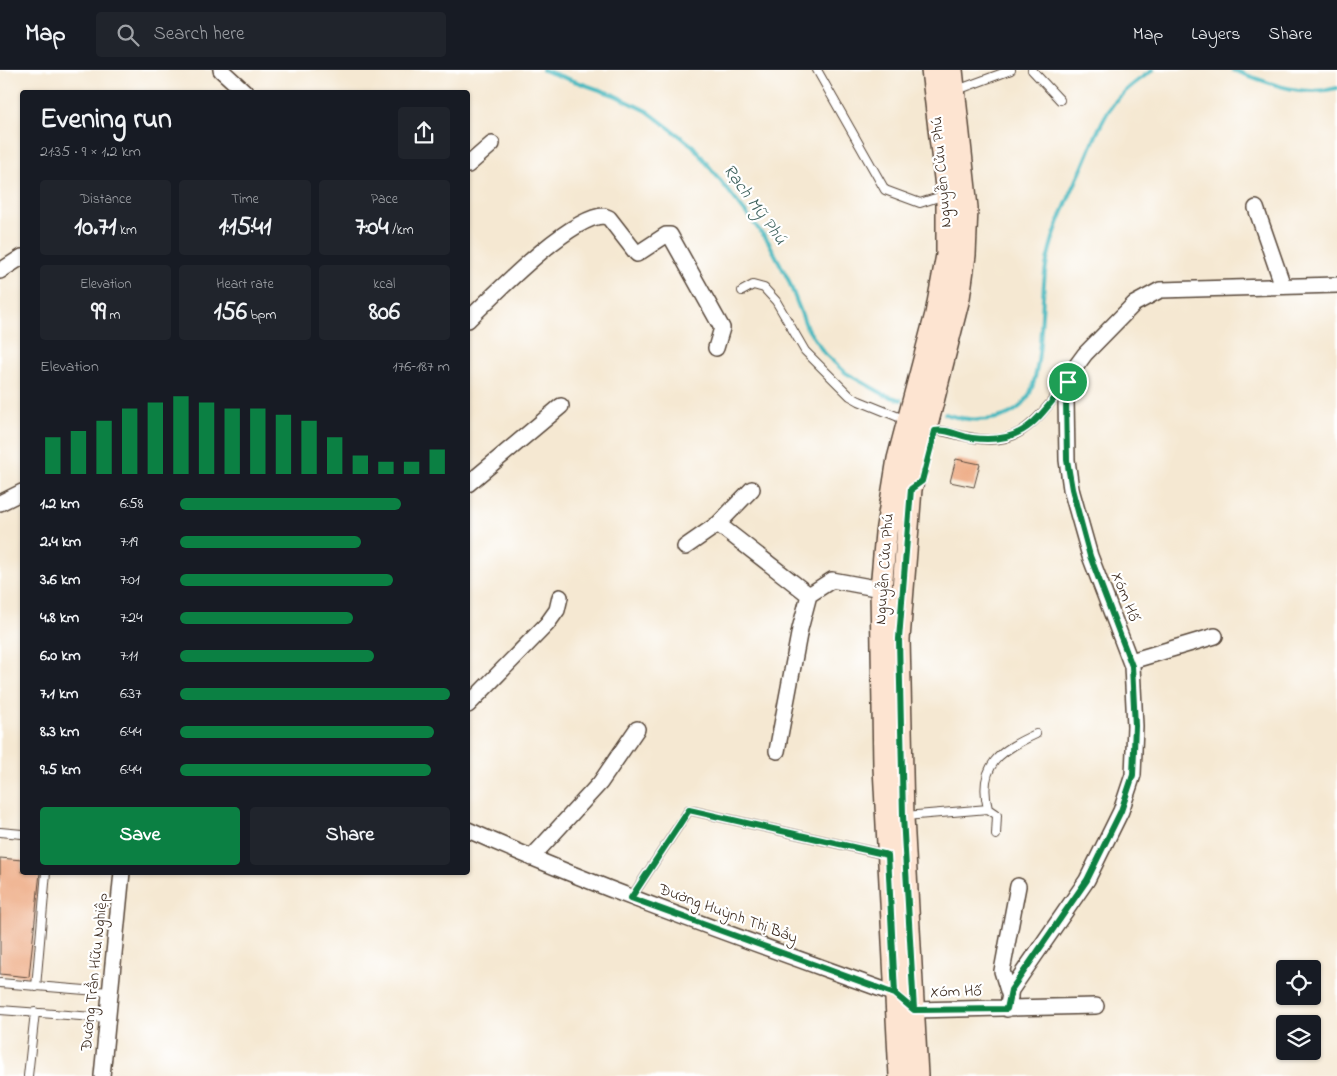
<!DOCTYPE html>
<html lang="en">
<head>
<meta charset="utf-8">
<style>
	body { margin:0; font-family:"Indie Flower",sans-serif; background:#20242c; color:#f1f3f6; height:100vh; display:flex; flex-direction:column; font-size:19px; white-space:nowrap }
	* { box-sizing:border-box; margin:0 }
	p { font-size:16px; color:#9ea1a6 }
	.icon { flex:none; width:28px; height:28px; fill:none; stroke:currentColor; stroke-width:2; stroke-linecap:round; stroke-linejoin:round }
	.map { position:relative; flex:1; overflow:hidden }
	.sheet { position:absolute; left:20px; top:20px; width:450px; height:785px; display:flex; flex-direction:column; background:#171b24; border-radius:5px; box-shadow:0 1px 4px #0004 }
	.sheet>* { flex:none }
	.fabs { position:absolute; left:1276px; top:890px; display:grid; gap:10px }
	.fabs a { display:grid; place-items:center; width:45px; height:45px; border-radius:5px; background:#171b24; box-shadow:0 1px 4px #0004; font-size:25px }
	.pin { position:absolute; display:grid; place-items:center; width:42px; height:42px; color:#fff; margin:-21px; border:2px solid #fff; border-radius:50%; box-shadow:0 1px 5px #0007 }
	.round { display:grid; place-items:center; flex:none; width:52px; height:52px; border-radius:5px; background:#20242c }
	.summary { display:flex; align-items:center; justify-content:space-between; height:85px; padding:0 20px }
	h1 { font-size:28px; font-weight:700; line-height:38px }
	.metrics { display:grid; grid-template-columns:repeat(3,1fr); gap:8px; height:85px; padding:5px 20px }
	.metrics div { display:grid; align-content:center; border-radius:5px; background:#20242c; text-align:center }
	.metrics b { font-size:25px; font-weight:700 }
	.metrics small { font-size:14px; font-weight:400 }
	.metrics p { font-size:14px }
	.chart { height:140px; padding:10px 20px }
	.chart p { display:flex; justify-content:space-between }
	.chart svg { width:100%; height:90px; margin-top:5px; stroke:#0b8043; stroke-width:6 }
	.button { display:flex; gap:10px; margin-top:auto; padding:10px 20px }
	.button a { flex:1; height:58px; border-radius:5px; background:#0b8043; color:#fff; font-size:20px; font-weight:700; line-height:58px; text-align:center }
	.button a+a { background:#20242c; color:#f1f3f6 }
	ul { padding:0 20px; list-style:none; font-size:16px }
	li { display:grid; grid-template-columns:80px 60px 1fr; align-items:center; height:38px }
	li i { height:12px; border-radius:6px; background:#0b8043 }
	header { display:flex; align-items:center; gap:30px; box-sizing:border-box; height:70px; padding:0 25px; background:#171b24; border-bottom:1px solid #363941 }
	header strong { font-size:24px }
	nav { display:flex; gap:28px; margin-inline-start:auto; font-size:18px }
	.search { width:350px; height:45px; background:#20242c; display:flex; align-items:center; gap:12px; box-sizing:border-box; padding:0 18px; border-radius:5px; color:#9ea1a6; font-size:19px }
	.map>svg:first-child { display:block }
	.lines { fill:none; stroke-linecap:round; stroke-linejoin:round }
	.stream { stroke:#48b8be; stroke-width:4 }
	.building { fill:#eda880 }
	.lane-casing { stroke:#574639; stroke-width:10 }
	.street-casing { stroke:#574639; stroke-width:18 }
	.secondary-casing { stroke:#574639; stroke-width:24 }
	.lane { stroke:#fff; stroke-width:8 }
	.street { stroke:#fff; stroke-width:15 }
	.secondary { stroke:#fde4d1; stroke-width:21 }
	.route-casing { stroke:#fff; stroke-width:10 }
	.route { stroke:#0b8043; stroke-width:6 }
	.labels { text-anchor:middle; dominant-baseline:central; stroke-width:4.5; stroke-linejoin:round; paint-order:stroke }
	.street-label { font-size:16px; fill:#3b2a1e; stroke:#fff }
	.water-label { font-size:18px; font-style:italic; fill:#40635e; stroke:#fff }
</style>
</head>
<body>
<header>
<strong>Map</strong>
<div class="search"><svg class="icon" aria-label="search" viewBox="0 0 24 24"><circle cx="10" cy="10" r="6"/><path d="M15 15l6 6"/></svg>Search here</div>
<nav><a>Map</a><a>Layers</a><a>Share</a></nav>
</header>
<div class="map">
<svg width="1337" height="1006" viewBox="0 0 1337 1006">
	<rect width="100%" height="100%" fill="#fff"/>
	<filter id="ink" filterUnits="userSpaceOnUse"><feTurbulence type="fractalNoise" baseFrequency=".02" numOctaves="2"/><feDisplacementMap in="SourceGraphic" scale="10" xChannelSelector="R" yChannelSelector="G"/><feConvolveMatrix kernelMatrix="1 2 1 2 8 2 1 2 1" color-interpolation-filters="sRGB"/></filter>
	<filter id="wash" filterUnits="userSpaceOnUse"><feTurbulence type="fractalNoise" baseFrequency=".0096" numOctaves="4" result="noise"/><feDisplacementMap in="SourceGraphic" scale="20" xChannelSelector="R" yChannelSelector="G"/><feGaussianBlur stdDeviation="1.12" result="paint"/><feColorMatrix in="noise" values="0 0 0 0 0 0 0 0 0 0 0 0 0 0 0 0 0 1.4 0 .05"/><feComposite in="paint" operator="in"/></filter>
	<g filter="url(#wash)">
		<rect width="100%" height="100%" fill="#f5e8d2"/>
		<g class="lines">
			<path class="stream" d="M543,0L614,25L647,41L693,76L768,171L788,209L807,258L824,283L846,303L885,325L901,330
				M1233,0C1267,12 1300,28 1337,18
				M945,344C971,352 1007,355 1026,330C1043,307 1041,233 1045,203C1050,165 1068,130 1083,96C1092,75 1100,52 1113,34C1124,20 1138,10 1153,0"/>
		</g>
		<g id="blocks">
			<path class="building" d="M956,389L980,394L974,417L950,412Z
				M0,788L22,790V802H40L29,907L0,904Z"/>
		</g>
	</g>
	<g filter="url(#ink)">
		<use href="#blocks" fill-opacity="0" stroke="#574639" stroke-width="1"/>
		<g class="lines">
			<g class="lane-casing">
				<path id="lane" d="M817,0L885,120L920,133L945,125
					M1032,0L1060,30
					M957,20L1011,0
					M742,221L753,215L764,218L776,231L805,281L850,326L859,331L906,350
					M932,366L937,360C947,362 957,365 968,367C1021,379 1035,350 1066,314
					M988,739L997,745L996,765
					M905,746L988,739C977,695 1001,680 1036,664
					M0,762L22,764
					M631,828L689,740L887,785
					M0,913L109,922
					M36,917L46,802
					M0,940L107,948
					M28,1006L35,942"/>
			</g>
			<g class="street-casing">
				<path id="street" d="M221,0L245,22
					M468,95L492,74
					M1256,138L1283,216
					M0,201L22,187
					M468,250C493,226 570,146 604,146L609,148L637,184L666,165H670L722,258L716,278
					M468,414L561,336
					M752,419L718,454L809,525L832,510L881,519
					M0,433L22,422
					M685,477L718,454
					M1131,591L1215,566
					M468,635L547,554L557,540L560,527
					M777,681L800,559L809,525
					M468,760C607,822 752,872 895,924
					M531,788L600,713L637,659
					M1010,927L1002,901L1018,816
					M1007,939L1011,920L1087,810L1121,741L1133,705L1135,656L1132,596L1090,486L1071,419L1067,390L1066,328L1071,303L1085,284L1134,234L1160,220L1337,215
					M914,940L1096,936
					M102,1006L122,802"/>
			</g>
			<g class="secondary-casing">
				<path id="secondary" d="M900,1006L884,697L881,519L886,463L898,389L936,244L947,185V125L932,0
					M917,1006L903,747L899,569L911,419L959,228L965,185L967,138L952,0"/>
			</g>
			<use href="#lane" class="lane"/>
			<use href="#street" class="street"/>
			<use href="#secondary" class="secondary"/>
		</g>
	</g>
	<g class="lines" filter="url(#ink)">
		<g class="route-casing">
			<path id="route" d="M1068,312C1037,348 1026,375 972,368C961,367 946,358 935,361L922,411L911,419L899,569L903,746L914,940L895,924L631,828L689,740L888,785L895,924L914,940L1007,939L1011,920L1087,810L1121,741L1133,705L1135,656L1132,596L1090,486L1072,419L1067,390L1066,328L1068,312"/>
		</g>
		<use href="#route" class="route"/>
	</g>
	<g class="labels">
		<g class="street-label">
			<text transform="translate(942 102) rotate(-95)">Nguyễn Cửu Phú</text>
			<text transform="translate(885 499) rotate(-86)">Nguyễn Cửu Phú</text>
			<text transform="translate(1125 527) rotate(69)">Xóm Hố</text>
			<text transform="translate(728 844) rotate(20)">Đường Huỳnh Thị Bảy</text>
			<text transform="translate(95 902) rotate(-84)">Đường Trần Hữu Nghiệp</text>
			<text transform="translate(956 922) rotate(-1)">Xóm Hố</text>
		</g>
		<g class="water-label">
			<text transform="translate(754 135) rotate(54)">Rạch Mỹ Phú</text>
		</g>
	</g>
</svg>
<div class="fabs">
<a><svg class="icon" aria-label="locate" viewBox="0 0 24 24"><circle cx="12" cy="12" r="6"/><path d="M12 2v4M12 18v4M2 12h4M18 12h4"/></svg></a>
<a><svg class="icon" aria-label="layers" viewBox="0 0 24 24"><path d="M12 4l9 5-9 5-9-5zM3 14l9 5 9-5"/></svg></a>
</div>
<div class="pin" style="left:1068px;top:312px;background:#1e9e55"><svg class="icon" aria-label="arrive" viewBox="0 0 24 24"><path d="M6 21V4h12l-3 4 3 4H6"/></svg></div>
<section class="sheet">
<div class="summary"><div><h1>Evening run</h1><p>21:35 · 9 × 1.2 km</p></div><a class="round"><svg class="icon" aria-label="share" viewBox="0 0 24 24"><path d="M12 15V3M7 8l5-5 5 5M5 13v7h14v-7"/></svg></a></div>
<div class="metrics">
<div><p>Distance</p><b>10.71<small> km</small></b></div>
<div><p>Time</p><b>1:15:41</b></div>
<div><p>Pace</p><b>7:04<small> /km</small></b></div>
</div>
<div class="metrics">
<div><p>Elevation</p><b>99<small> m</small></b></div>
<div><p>Heart rate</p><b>156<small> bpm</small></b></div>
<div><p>kcal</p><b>806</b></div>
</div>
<div class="chart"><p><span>Elevation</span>176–187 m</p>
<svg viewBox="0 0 160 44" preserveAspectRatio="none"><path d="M5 44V26M15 44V23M25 44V18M35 44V12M45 44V9M55 44V6M65 44V9M75 44V12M85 44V12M95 44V15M105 44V18M115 44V26M125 44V35M135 44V38M145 44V38M155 44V32"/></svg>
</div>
<ul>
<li><b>1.2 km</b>6:58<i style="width:82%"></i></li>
<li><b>2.4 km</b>7:19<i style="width:67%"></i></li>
<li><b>3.6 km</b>7:01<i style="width:79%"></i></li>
<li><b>4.8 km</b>7:24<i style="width:64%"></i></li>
<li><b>6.0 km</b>7:11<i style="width:72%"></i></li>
<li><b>7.1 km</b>6:37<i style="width:100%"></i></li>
<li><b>8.3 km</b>6:44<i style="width:94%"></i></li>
<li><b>9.5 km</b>6:44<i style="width:93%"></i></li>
</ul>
<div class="button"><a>Save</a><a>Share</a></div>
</section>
</div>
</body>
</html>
